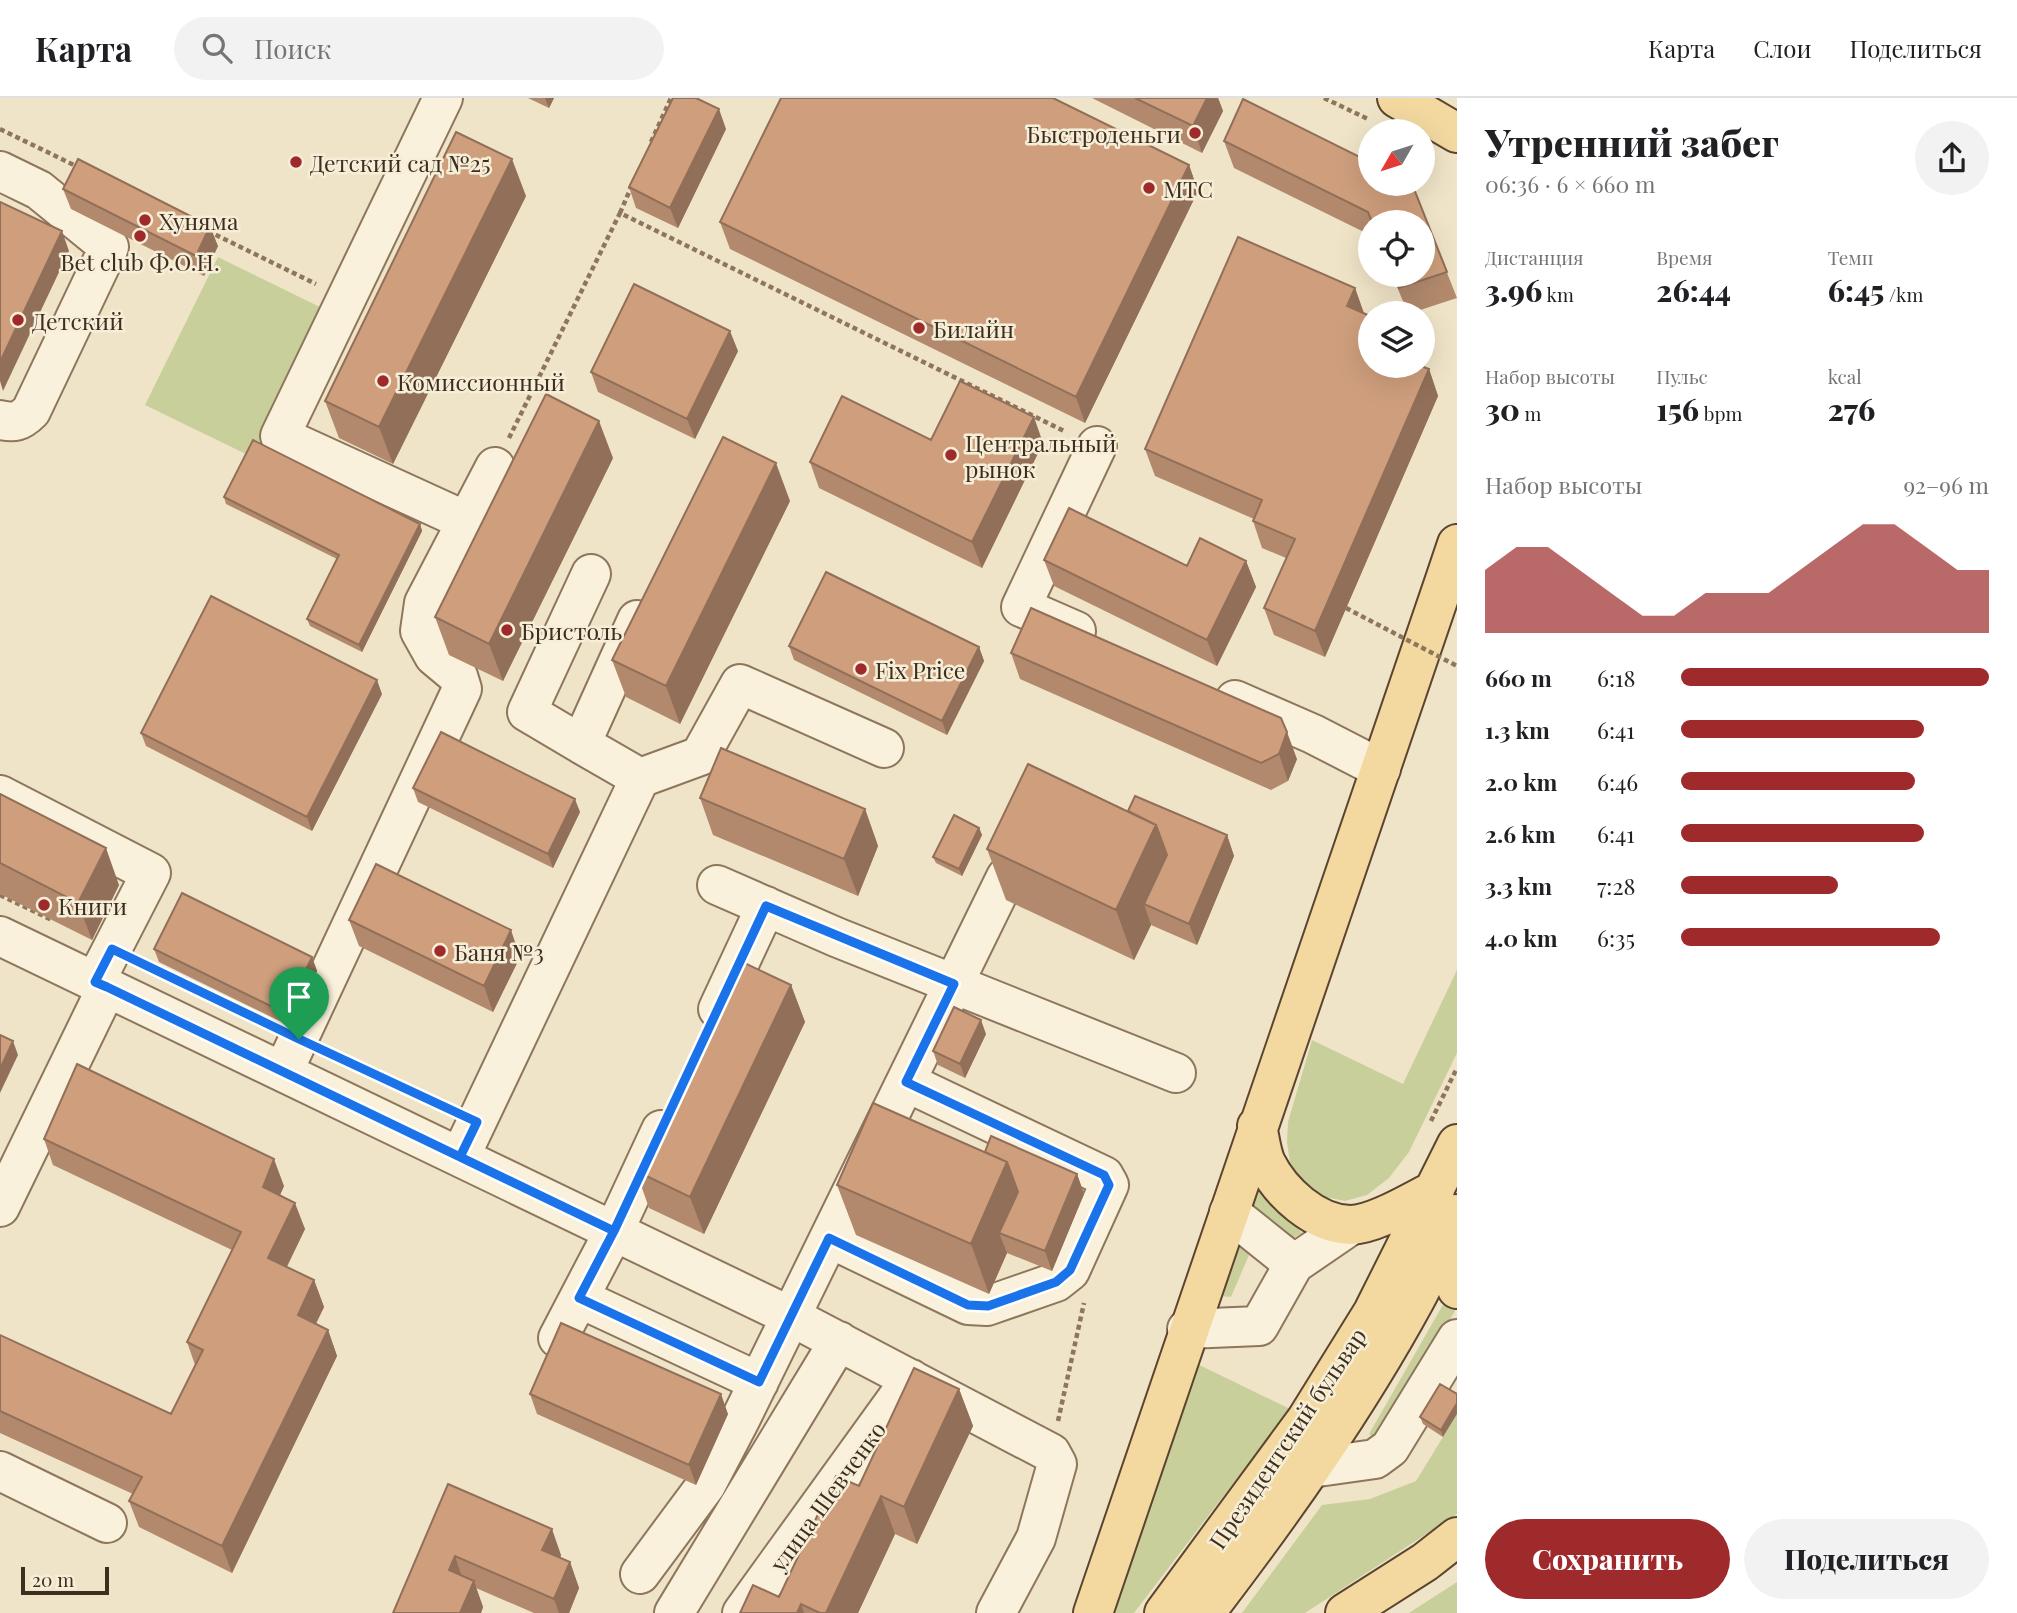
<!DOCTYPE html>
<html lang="ru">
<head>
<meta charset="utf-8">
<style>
	body { margin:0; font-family:"Playfair Display",serif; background:#f2f2f2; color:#202124; height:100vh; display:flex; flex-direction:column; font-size:26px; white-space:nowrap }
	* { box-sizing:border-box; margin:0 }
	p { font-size:23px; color:#757577 }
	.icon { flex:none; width:38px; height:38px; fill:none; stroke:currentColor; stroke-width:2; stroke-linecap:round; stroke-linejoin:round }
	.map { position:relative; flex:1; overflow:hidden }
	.drawer { display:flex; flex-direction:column; background:#fff; width:560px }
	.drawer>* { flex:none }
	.needle { width:46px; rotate:231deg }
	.buttons { position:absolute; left:1358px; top:21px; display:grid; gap:14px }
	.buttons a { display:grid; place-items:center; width:77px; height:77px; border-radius:50%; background:#fff; box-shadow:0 7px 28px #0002; font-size:35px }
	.scale { position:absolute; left:21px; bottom:18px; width:88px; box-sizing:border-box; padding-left:7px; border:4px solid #3d2e20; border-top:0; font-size:19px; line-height:24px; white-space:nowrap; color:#3d2e20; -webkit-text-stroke:5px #f7eed8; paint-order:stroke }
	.pin { position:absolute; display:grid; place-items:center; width:60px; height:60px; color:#fff; margin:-72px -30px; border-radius:50% 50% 50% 0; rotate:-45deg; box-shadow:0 0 7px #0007 }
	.pin .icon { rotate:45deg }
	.round { display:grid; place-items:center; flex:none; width:74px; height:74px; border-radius:37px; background:#f2f2f2 }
	.headline { display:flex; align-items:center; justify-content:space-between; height:119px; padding:0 28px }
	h1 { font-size:38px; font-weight:800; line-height:52px }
	.stats { display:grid; grid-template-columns:repeat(3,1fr); gap:10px; height:119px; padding:7px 28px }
	.stats div { display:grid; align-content:center }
	.stats b { font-size:30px; font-weight:800 }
	.stats small { font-size:19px; font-weight:400 }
	.stats p { font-size:19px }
	.chart { height:196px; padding:14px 28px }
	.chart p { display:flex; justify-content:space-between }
	.chart svg { width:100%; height:126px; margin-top:7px; fill:#9e2a2b; opacity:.7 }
	.action { display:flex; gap:14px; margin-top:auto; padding:14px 28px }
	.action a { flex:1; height:80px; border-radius:42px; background:#9e2a2b; color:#fff; font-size:28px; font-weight:800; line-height:80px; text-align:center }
	.action a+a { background:#f2f2f2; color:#202124 }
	ul { padding:0 28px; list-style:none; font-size:23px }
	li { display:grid; grid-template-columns:112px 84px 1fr; align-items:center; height:52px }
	li i { height:18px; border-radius:9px; background:#9e2a2b }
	header { display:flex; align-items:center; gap:42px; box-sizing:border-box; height:98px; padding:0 35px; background:#fff; border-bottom:2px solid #e0e0e0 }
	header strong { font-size:33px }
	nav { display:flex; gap:38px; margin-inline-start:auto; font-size:24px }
	.search { width:490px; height:63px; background:#f2f2f2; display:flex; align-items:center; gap:18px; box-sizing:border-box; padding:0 24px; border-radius:38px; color:#757577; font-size:26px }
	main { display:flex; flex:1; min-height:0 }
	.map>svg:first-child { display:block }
	.green { fill:#c9cf9b }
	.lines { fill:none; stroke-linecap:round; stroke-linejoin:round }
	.minor-casing { stroke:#8d765c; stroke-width:42 }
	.major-casing { stroke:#5b4430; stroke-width:42 }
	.path { stroke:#8d765c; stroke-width:4.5; stroke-dasharray:5 3.5; stroke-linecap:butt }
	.minor { stroke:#faf1dc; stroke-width:38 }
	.major { stroke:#f3d9a0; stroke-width:38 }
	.path-bridge { stroke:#8d765c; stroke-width:4.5; stroke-dasharray:5 3.5; stroke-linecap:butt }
	.wall { fill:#b2896c }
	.shaded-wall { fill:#916f58 }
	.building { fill:#cf9f7d; stroke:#916f58; stroke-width:2 }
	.route-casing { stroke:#fff; stroke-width:14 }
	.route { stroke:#1a73e8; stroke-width:9 }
	.poi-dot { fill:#9e2a2b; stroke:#f7eed8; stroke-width:2.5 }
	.labels { text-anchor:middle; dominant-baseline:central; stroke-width:5; stroke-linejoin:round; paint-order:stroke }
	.poi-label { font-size:23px; fill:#3d2e20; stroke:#f7eed8; text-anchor:start }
	.street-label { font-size:23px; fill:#3d2e20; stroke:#f7eed8 }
</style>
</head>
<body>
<header>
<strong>Карта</strong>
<div class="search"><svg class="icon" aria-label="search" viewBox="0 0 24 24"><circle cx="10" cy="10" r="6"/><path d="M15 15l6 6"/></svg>Поиск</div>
<nav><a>Карта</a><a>Слои</a><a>Поделиться</a></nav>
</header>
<main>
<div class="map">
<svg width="1457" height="1515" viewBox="0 0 1457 1515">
	<rect width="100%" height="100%" fill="#f0e4c8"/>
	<path class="green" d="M218,159L324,211L252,359L145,307Z
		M1457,872V955L1409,1054L1389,1080L1367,1097L1345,1103L1321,1098L1302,1082L1290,1065L1287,1044L1288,1024L1312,942L1403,986Z
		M1251,1076L1302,1135L1290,1142L1242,1105Z
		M1230,1140L1249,1157L1231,1199L1209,1197Z
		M1448,1198L1455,1213L1378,1342L1369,1336Z
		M1189,1262L1290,1311L1134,1515H1107Z
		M1457,1316V1416L1305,1515H1242L1322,1407L1370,1401L1416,1383Z
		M1457,1484V1515H1409Z"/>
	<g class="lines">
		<g class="minor-casing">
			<path id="minor" d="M443,0L280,338L466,423
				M0,73L39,92L109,149L31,313C20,324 14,325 0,322
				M637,522L581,646L640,680
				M1076,533L1021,509L1097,348
				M1235,602L1313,636L1381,671
				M581,646L527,614L591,476
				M0,697L151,775L95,884
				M717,787L836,839L1176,975
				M0,838L790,1218L1051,1355L1057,1366L1036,1440L996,1515
				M718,911L766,808
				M283,974L462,591L458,578L434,558L420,533L424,505L495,369
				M460,1059L640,680L700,658L740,586L884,650
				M0,1109L107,889
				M1229,1114L1294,1166
				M829,1140L968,1207L987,1208L1056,1184L1070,1173L1109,1087L1104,1078L906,984
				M579,1200L759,1284
				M1187,1231L1259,1228L1294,1166L1351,1127
				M558,1240L614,1133L661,1032
				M1311,1370L1375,1361L1390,1350L1457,1241
				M0,1373L107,1425
				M640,1476L706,1387L740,1322L1006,779
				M674,1515L839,1243
				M742,1515L911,1281"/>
		</g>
		<g class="major-casing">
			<path id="major" d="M1397,0L1457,35
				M1257,1028C1260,1040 1261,1054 1266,1065C1281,1095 1315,1126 1350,1127C1374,1127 1413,1103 1435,1092
				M1452,1132L1451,1171L1457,1191
				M1093,1515C1211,1158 1337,803 1457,446
				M1164,1515L1306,1322L1373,1214L1457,1046
				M1205,1515C1281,1416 1355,1312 1415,1202C1430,1174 1443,1145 1457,1116
				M1345,1515L1425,1464L1457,1439"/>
		</g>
		<path class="path" d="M1324,0L1370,22
			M0,31L80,70
			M651,44L671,0
			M620,115L632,87
			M208,133L316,186
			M509,340L620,115L1066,334
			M0,797L52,822
			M142,865L270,927
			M329,955L448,1010
			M1431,1023L1457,970
			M1058,1323L1084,1205"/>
		<use href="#minor" class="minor"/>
		<use href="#major" class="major"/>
		<path class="path-bridge" d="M1346,510L1457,568"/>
	</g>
	<path class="wall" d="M528,0H554L549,10Z
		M1092,0H1218L1223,13L1202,55Z
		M1243,1L1370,64V86H1412L1457,200L1411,215H1408L1392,177H1423V124H1370V137L1234,70L1224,43Z
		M726,31L678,130L636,110L629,89Z
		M1189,67L1198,93L1085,325L730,151L720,124Z
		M63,91L218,148L204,178L71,111Z
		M526,98L393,366L339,340L325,303Z
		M1355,190L1364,215L1370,268L1429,271L1438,298L1325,559L1274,537L1264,510L1286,460L1262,450L1253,423L1254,421L1155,378L1145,351Z
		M738,253L695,341L598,294L591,274Z
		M931,342L1043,345L982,470L819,390L810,364Z
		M613,360L503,583L449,557L435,519Z
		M224,399L420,426L422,433L362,554L310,528L307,521L337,461L226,406Z
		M790,403L680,626L626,599L612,562Z
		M1044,462L1187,468L1246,463L1256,489L1217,568L1054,488Z
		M789,548L979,549L984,563L947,637L794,562Z
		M1011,555L1297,661L1288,683L1271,692L1020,581Z
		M382,596L312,733L146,648L141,635Z
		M413,690L580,714L553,770L418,704Z
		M0,696L119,787L92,842L0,796Z
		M700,700L865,711L878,748L858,798L713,737Z
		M979,730L982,737L962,778L936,765L933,759Z
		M1227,737L1234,758L1197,847L1151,827L1134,862L1006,802L987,751Z
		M349,822L520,859L493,914L359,848Z
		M154,851L312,859L317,873L290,928L159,864Z
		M791,887L805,924L704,1136L649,1110L636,1073Z
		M986,936L965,980L938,967L933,953Z
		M44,1041L284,1088L280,1097L305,1131L287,1169L314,1182L324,1209L316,1226L328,1232L337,1258L232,1475L139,1429L129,1403L133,1396L0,1335V1237L171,1316L195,1267L187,1244L232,1152L53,1067Z
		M1077,1076L1084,1096L1052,1173L1007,1155L989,1196L856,1137L837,1087Z
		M1440,1286L1443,1339L1423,1326L1420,1319Z
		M959,1291L973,1328L917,1446L895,1436L858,1515H740L779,1499L859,1388Z
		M530,1296L728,1316L696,1387L537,1316Z
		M448,1386L561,1457L560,1460L570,1464L579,1490L569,1515H534L476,1490L483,1509L481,1515H393Z"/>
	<path class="shaded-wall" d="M545,0H554L549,10Z
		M1207,0H1218L1223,13L1202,55L1193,28Z
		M719,11L726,31L678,130L670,110Z
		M512,61L526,98L393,366L379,329Z
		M1189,67L1198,93L1085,325L1076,299Z
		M210,128L218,148L204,178L196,158Z
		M62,133L69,153L3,293L0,283V264Z
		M1355,190L1364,216L1347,208Z
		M730,233L738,253L695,341L687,321Z
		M1429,271L1438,298L1325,559L1315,533Z
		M1034,319L1043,345L982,470L972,444Z
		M599,323L613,360L503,583L489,546Z
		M776,365L790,403L680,626L666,588Z
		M420,426L422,433L362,554L359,547Z
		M1246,463L1256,489L1217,568L1207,542Z
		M979,549L984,563L947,637L942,623Z
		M377,582L382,596L312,733L307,719Z
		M1287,634L1297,661L1288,683L1279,656Z
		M575,701L580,714L553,770L548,756Z
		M865,711L878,748L858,798L844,761Z
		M1156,727L1174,777L1144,806L1151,827L1134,862L1116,812Z
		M979,730L982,737L962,778L959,771Z
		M1227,737L1234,758L1197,847L1189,826Z
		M106,750L119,787L92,842L78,805Z
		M511,832L520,859L493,914L484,888Z
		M312,859L317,873L290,928L285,915Z
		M791,887L805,924L704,1136L690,1099Z
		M981,922L986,936L965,980L960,966Z
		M13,943L18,957L0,995V971Z
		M274,1061L284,1088L272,1115L263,1089Z
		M1007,1064L1025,1114L999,1135L1007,1155L989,1196L971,1146Z
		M1077,1076L1084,1096L1052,1173L1045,1153Z
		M295,1105L305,1131L278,1186L268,1160Z
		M314,1182L324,1209L307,1243L298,1217Z
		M328,1232L337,1258L232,1475L222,1448Z
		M959,1291L973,1328L917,1446L904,1409Z
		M721,1296L728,1316L696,1387L689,1367Z
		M1457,1305V1316L1443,1339L1441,1332Z
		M881,1398L895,1436L858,1515H826Z
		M552,1431L561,1457L552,1478L542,1452Z
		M455,1458L464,1485L449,1472Z
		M570,1464L579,1490L569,1515H559L554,1501Z
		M474,1483L483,1509L481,1515H460Z
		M801,1506L804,1515H797Z"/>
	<path class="building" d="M673,0H696L719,11L670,110L629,89Z
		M781,0H1053L1189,67L1076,299L720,124Z
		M1135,0H1207L1193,28Z
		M1243,1L1370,64V86H1412L1447,174L1399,190L1393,177H1423V124H1372L1368,114L1224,43Z
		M456,34L512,61L379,329L325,303Z
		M78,61L210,128L196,158L63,91Z
		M0,104L62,133L0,264Z
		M1238,139L1355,190L1347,208L1370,218V268H1421L1429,271L1315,533L1264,510L1295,441L1253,423L1262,402L1145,351Z
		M634,186L730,233L687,321L591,274Z
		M960,283L1034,319L972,444L810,364L842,298L931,342Z
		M546,296L599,323L489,546L435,519Z
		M723,339L776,365L666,588L612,562Z
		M253,342L420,426L359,547L307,521L339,457L224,399Z
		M1069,410L1187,468L1200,440L1246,463L1207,542L1044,462Z
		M826,474L979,549L942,623L789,548Z
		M211,498L377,582L307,719L141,635Z
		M1031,510L1281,620L1287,634L1279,656L1261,665L1011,555Z
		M441,634L575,701L548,756L413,690Z
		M721,650L865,711L844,761L700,700Z
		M1028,666L1156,727L1116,812L987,751Z
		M0,696L106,750L78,805L0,765Z
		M1135,698L1227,737L1189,826L1144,806L1167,757L1156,727L1128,713Z
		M954,717L979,730L959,771L933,759Z
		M376,766L511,832L484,888L349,822Z
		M182,795L312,859L285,915L154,851Z
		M736,861L791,887L690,1099L636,1073Z
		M954,909L981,922L960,966L933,953Z
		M0,937L13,943L0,971Z
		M77,966L274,1061L263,1089L295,1105L268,1160L314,1182L298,1217L328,1232L222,1448L129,1403L142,1379L0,1313V1237L171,1316L203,1252L187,1244L241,1134L44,1041Z
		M873,1005L1007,1064L971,1146L837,1087Z
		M991,1038L1077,1076L1045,1153L999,1135L1018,1094L1007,1064L985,1054Z
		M561,1225L721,1296L689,1367L530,1296Z
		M914,1270L959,1291L904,1409L881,1398L826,1515H820L801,1506L797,1515H740L753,1487L779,1499L836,1378L859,1388Z
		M1440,1286L1457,1296V1305L1441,1332L1420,1319Z
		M448,1386L552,1431L542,1452L570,1464L554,1501L455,1458L449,1472L474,1483L460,1515H393Z"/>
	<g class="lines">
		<g class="route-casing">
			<path id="route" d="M299,941L112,851L95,884L107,889C276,971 445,1052 614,1133L579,1200L759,1284L829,1140L968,1207L988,1208L1056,1184L1070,1172L1109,1087L1104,1077L906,984L954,886L766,808L614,1133L460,1059L477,1024L299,941"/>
		</g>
		<use href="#route" class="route"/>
	</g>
	<g class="poi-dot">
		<circle cx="1195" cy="35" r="7"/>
		<circle cx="296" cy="64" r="7"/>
		<circle cx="1149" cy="90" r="7"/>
		<circle cx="145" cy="122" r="7"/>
		<circle cx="140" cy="138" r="7"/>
		<circle cx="18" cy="222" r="7"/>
		<circle cx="919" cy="230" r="7"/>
		<circle cx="383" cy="283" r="7"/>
		<circle cx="951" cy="357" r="7"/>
		<circle cx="507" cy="532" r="7"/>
		<circle cx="861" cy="571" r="7"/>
		<circle cx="44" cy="807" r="7"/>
		<circle cx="440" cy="853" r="7"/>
	</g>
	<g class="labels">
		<g class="poi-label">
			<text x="1181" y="35" text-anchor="end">Быстроденьги</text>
			<text x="310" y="64">Детский сад №25</text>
			<text x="1163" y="90">МТС</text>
			<text x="159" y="122">Хуняма</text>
			<text x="140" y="163" text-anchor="middle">Bet club Ф.О.Н.</text>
			<text x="32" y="222">Детский</text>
			<text x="933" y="230">Билайн</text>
			<text x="397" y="283">Комиссионный</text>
			<text x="965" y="344">Центральный<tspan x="965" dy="26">рынок</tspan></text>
			<text x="521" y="532">Бристоль</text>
			<text x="875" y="571">Fix Price</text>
			<text x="58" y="807">Книги</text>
			<text x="454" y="853">Баня №3</text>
		</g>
		<g class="street-label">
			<text transform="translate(1287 1340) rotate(-56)">Президентский бульвар</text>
			<text transform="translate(827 1398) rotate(-54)">улица Шевченко</text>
		</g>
	</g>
</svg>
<div class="buttons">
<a><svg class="needle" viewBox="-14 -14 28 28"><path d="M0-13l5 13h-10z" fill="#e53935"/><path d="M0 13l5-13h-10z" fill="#757577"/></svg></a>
<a><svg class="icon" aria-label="locate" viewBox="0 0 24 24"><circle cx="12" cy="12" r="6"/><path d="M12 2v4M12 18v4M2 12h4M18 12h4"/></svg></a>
<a><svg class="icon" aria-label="layers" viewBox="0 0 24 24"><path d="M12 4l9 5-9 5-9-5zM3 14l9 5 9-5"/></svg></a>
</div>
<div class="scale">20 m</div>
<div class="pin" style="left:299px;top:941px;background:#1e9e55"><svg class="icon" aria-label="arrive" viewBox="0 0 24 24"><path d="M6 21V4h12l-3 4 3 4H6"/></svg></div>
</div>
<section class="drawer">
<div class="headline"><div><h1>Утренний забег</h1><p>06:36 · 6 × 660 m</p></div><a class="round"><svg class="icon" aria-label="share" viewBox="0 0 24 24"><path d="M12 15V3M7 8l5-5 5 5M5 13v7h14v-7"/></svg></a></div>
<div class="stats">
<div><p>Дистанция</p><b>3.96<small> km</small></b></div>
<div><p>Время</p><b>26:44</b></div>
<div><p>Темп</p><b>6:45<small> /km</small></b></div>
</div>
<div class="stats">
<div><p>Набор высоты</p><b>30<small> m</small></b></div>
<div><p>Пульс</p><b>156<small> bpm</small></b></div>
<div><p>kcal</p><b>276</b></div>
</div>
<div class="chart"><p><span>Набор высоты</span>92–96 m</p>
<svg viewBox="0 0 160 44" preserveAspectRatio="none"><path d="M0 44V22L10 14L20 14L30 22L40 30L50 38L60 38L70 30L80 30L90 30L100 22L110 14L120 6L130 6L140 14L150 22L160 22V44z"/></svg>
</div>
<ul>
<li><b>660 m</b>6:18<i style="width:100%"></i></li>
<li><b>1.3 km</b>6:41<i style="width:79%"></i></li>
<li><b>2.0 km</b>6:46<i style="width:76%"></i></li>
<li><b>2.6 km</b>6:41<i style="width:79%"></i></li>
<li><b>3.3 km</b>7:28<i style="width:51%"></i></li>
<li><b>4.0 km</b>6:35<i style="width:84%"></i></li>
</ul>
<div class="action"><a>Сохранить</a><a>Поделиться</a></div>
</section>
</main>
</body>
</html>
